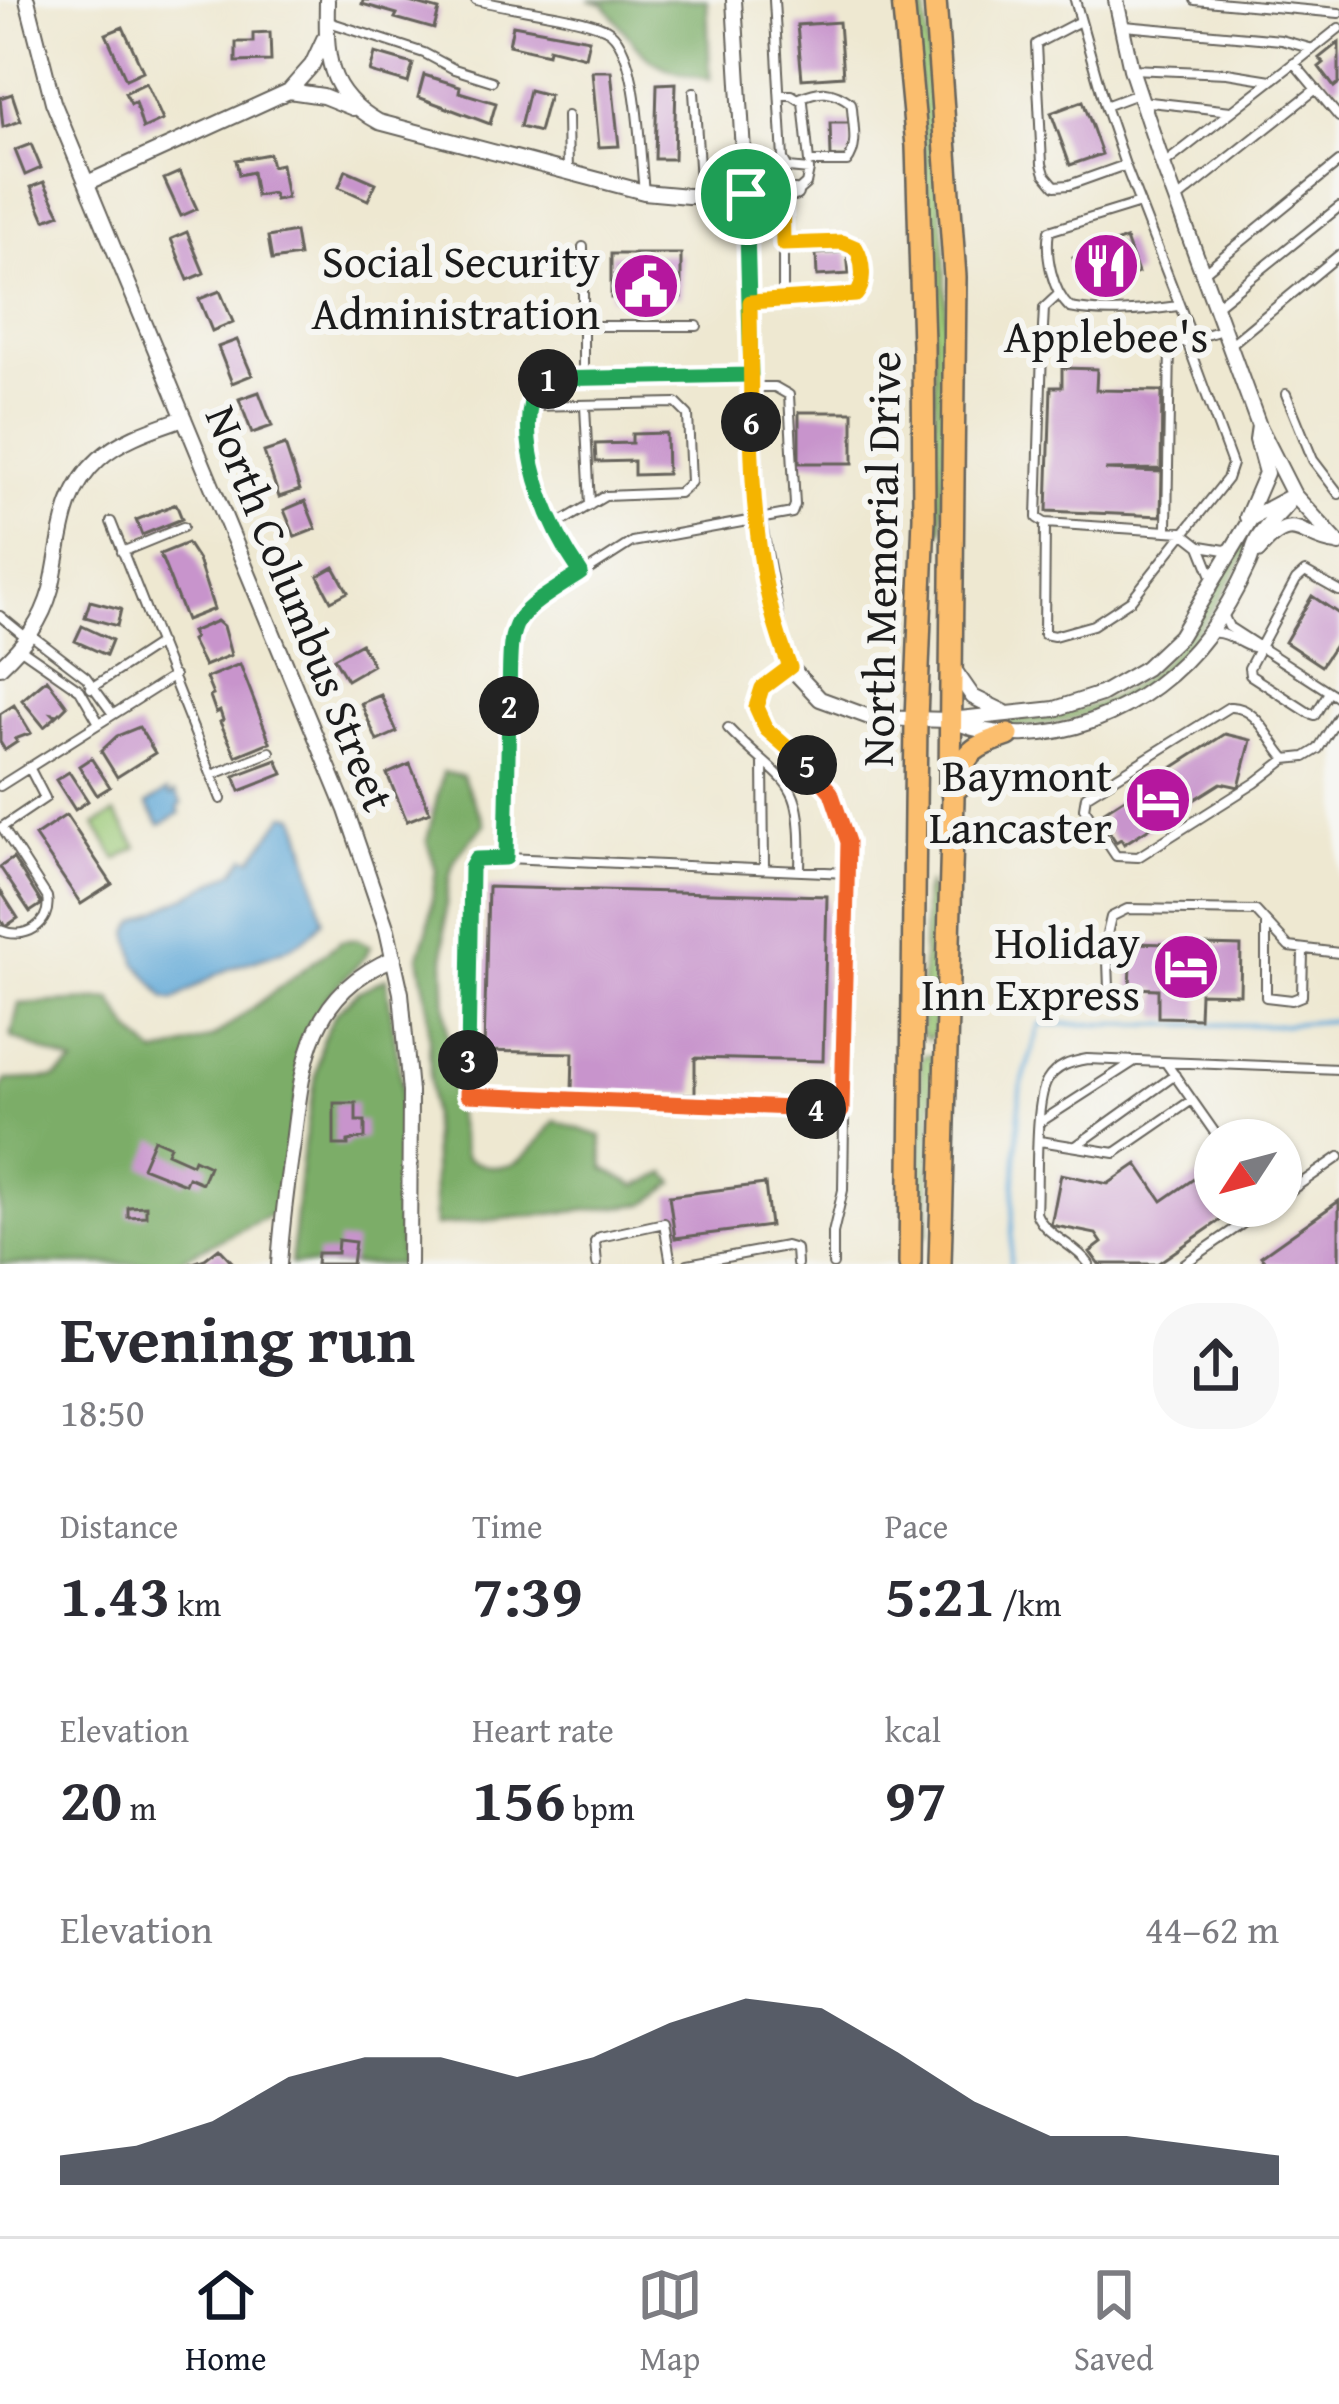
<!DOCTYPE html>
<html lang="en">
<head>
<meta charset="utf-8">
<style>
	body { margin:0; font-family:"Gentium Book Plus",serif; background:#f7f7f7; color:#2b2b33; height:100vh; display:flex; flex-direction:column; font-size:45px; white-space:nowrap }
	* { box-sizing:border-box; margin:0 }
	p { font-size:39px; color:#7c7c81 }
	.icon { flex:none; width:66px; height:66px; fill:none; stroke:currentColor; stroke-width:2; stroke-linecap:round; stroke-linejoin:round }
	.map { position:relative; height:1264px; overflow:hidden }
	.details { display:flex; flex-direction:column; background:#fff; flex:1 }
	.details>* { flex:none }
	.needle { width:78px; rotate:234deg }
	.tools { position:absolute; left:1194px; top:1119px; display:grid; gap:24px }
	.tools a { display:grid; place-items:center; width:108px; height:108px; border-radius:50%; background:#fff; box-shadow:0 3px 9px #0004; font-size:60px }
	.pin { position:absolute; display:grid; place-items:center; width:102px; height:102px; color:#fff; margin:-51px; border:6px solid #fff; border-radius:50%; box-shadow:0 3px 12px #0007 }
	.km { position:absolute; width:60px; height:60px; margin:-30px; border-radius:50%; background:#222; color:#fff; font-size:33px; line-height:60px; text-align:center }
	.round { display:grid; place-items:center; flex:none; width:126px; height:126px; border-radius:48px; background:#f7f7f7 }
	.headline { display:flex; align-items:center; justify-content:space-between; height:204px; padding:0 60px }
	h1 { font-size:66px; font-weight:600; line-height:90px }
	.stats { display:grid; grid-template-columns:repeat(3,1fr); gap:18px; height:204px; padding:12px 60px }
	.stats div { display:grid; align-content:center }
	.stats b { font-size:60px; font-weight:600 }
	.stats small { font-size:33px; font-weight:400 }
	.stats p { font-size:33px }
	.chart { height:336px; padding:24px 60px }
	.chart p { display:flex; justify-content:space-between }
	.chart svg { width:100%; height:216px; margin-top:12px; fill:#111827; opacity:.7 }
	.dock { display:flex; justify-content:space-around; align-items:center; height:168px; border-top:3px solid #e1e1e2; background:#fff; font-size:33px; color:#7c7c81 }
	.dock a { display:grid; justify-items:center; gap:6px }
	.dock .current { color:#111827 }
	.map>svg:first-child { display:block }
	.green { fill:#9bc977; stroke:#5c724a; stroke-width:3 }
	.forest { fill:#7cad68; stroke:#4c6442; stroke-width:3 }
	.water { fill:#60a8d7; stroke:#3e627a; stroke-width:3 }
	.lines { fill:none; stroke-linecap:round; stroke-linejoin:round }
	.stream { stroke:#60a8d7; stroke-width:4.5 }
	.building { fill:#c894cc }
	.lane-casing { stroke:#66635b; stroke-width:12 }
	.street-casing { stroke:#66635b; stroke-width:18 }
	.primary-casing { stroke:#66635b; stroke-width:26 }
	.lane { stroke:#fff; stroke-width:8 }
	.street { stroke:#fff; stroke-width:14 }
	.primary { stroke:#fbbe6e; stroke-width:21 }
	.split-1-casing { stroke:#fff; stroke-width:24 }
	.split-2-casing { stroke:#fff; stroke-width:24 }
	.split-3-casing { stroke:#fff; stroke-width:24 }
	.split-4-casing { stroke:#fff; stroke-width:24 }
	.split-5-casing { stroke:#fff; stroke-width:24 }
	.split-6-casing { stroke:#fff; stroke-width:24 }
	.split-7-casing { stroke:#fff; stroke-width:24 }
	.split-1 { stroke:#22a559; stroke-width:15 }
	.split-2 { stroke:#22a559; stroke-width:15 }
	.split-3 { stroke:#22a559; stroke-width:15 }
	.split-4 { stroke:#f0652b; stroke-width:15 }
	.split-5 { stroke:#f0652b; stroke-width:15 }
	.split-6 { stroke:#f5b400; stroke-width:15 }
	.split-7 { stroke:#f5b400; stroke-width:15 }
	.labels { text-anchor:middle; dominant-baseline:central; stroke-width:12; stroke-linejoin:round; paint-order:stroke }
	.poi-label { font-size:45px; fill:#1c1c1c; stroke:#f6f6f2; text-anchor:end }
	.street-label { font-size:45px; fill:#1c1c1c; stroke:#f6f6f2 }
</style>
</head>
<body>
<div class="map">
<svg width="1339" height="1264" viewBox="0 0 1339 1264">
	<rect width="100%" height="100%" fill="#f6f6f2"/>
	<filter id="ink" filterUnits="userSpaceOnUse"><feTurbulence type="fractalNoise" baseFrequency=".00833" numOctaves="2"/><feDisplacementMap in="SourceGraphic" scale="24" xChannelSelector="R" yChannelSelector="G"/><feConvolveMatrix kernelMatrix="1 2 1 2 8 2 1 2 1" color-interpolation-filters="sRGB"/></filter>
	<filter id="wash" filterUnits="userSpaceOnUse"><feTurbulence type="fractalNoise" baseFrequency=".004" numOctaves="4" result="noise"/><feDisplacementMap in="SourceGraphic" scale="48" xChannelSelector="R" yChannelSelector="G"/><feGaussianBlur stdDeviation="2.7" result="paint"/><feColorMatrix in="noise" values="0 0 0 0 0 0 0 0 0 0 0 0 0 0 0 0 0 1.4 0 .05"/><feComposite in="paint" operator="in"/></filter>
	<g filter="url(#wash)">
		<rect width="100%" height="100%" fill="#eee8d1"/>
		<path class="green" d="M911,0H924L944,246L947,359L942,531L937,528C936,352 930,175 911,0Z
			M1258,518L1263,524C1197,640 1156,722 1007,727L1008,720C1155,715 1193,633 1258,518Z
			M115,813L137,847L117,860L95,825Z
			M928,885L937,916L934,1033L928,1040L922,1034L925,891Z
			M925,1055L933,1057L928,1234L920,1239L921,1060Z"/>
		<path class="forest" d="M588,0H707L710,79C646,70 641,52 604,4Z
			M443,772L462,776L485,824C476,835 461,848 455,860C433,905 449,1110 466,1158C515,1182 525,1156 555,1121L601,1136L604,1168L636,1186L666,1173L675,1183L646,1204L435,1226L428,1007L419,956L428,928L436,870L427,841Z
			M357,939L370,946L365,957L327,997L309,1027L279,1211L179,1260L180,1264H0V1091L6,1080L55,1078L74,1064L11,1037L19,1004L111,999L130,1029L156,1055L214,1037L341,941Z
			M386,978L402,1086L400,1264H291L301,1162L322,1041L335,1014L358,992Z"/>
		<path class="water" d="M167,791L170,796L175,793L182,804L178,807L180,813L160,825L147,804Z
			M285,815L295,816C304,829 316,897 323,919C305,952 255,957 224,971C206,979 191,991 174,1000L165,998L136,962L129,932L136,922L234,872L245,857L252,859Z"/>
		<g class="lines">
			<path class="stream" d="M1010,1264L1020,1091L1040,1024L1277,1025L1339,1020"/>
		</g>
		<g id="blocks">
			<path class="building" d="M363,0H402L439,10L434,29L395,18L397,14L362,4Z
				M839,22L843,76L802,79L797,25Z
				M513,25L589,39L585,57L549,48L548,54L509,45Z
				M123,27L143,71L126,79L106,34Z
				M270,32L271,61L236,62V42H253V33Z
				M1339,42V83L1334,87L1319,67L1324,63L1319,58Z
				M375,53L413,64L408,83L370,72Z
				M592,71H611L619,146L599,147Z
				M424,75L460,86L459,92L496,103L490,124L418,97Z
				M146,83L163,120L143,129L135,102L131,104L125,93Z
				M676,83L674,159H655L657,84Z
				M529,90L549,95L539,132L520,127Z
				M12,94L21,121L3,127L0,98Z
				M1083,101L1102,154L1070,165L1051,113Z
				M830,123H851V157H831Z
				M31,144L41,168L25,175L15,150Z
				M269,154L272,166L281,164L287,198L275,200L273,193L256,196L252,172L239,175L236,160Z
				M346,170L376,183L368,200L339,187Z
				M180,172L197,209L181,216L164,179Z
				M44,182L60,214L45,220L31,187Z
				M187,232L204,273L188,280L171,239Z
				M295,232L299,256L272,260L268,237Z
				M1126,239L1138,273L1086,292L1073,258Z
				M847,252L849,274L817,276L816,254Z
				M611,254H681V297L611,298Z
				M220,291L233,322L212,331L199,299Z
				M237,340L252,375L232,383L218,347Z
				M1062,368L1097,369L1096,390L1162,391L1161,469L1105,470L1162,472L1161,516L1047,511L1051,387H1062Z
				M259,392L272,426L252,433L239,399Z
				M799,412H853V463H799Z
				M666,433L667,474L634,475V461L596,462L595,444L632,443V434Z
				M285,445L300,490L279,497L264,452Z
				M305,501L316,529L295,537L284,510Z
				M176,504L182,519L142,535L136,520Z
				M187,543L198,560L214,609L186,620L160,554Z
				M334,567L348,592L331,601L318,576Z
				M1312,596L1339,614V639L1321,666L1285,642Z
				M90,601L121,609L117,626L85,617Z
				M217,621L223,626L231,655L204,666L191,640L194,638L191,632Z
				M82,626L112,640L106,655L75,641Z
				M361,643L373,665L347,680L334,658Z
				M240,664L270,742L236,756L220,722L223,720L220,711L216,713L210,696L213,695L206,678Z
				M47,679L67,706L58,715L53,714L56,717L44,727L22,700Z
				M381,695L397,732L377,741L361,703Z
				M14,705L31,733L15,739L17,742L5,750L0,742V714Z
				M139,727L155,753L117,777L101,751L117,736Z
				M1225,734L1251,740L1239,787L1221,783L1124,844L1121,839L1116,842L1102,820L1106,817L1103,812Z
				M91,758L110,787L97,795L79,766Z
				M277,760L283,774L240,791L234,776Z
				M410,764L430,812L407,821L387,774Z
				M69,772L88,801L75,810L56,780Z
				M66,815L112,884L81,904L35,836Z
				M13,858L42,904L30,912L0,867Z
				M488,887L827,896L823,1061L695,1058V1094L572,1091L573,1053L484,1051Z
				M0,890L18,918L5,927L0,918Z
				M1132,943L1241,946L1240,994L1200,993L1199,1018L1158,1017V989L1130,988Z
				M334,1103H356V1121H365V1138L348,1141V1145H334Z
				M154,1139L170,1146L167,1153L192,1164L194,1159L209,1166L202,1183L188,1177L185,1184L142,1167Z
				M1137,1164L1162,1201L1211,1167L1215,1173V1206H1241L1157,1264H1099L1090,1252L1102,1243L1096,1234L1051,1225L1061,1174L1108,1184Z
				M765,1184L770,1226L675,1238L669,1196Z
				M1339,1201V1264H1267L1261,1256Z
				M146,1206V1216L128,1217V1207Z
				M338,1240L355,1242L352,1264H316L317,1253H337Z
				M219,1248L232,1262L190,1264L205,1259Z"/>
		</g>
	</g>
	<g filter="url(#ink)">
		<use href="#blocks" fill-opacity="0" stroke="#66635b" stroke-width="3"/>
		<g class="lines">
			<g class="lane-casing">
				<path id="lane" d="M476,0C508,8 579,16 606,29C640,47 639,154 644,191
					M774,0L783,159L788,168L809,170L806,184L797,192
					M1075,0L1105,106L1137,94
					M1195,0L1339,13
					M326,21L424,53L454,69L492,81
					M1080,21L1036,44L1042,164L1045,174L1055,186L1069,185L1125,165L1105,106
					M1124,26L1281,40L1313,49
					M1295,63L1339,28
					M1131,69L1227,73L1271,80
					M694,92L701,195
					M780,95H792L803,102L809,162
					M800,98C820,89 832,89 851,103L852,108C853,126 859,147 847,162H809
					M1141,101L1231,111
					M567,116L568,173
					M1125,165L1193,340
					M1163,165L1294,63L1339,117
					M783,194V300
					M1176,200L1316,89
					M1140,203L1049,231C1045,255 1052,291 1070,308C1106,315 1142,311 1178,306
					M583,247V376
					M1204,272L1339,162
					M750,302L851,296L860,291L861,259L850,244L783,245
					M1217,305L1339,207
					M584,326H697
					M1230,345L1339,255
					M1042,348L1044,308L1059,294
					M538,380C511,438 547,524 581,573
					M752,387H775L789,395L795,505L792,513L632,542L526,610L513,627L511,640L506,858L848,873
					M1286,394L1313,460L1339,494
					M528,406L676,403L688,415L691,482L679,493L605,496L556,525
					M585,406L590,505
					M111,522L221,799
					M1045,523L1044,634L1054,636L1093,625L1131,600L1227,479L1232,464L1187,342
					M1167,528L1170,346
					M1201,546L1225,550L1233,546
					M122,552L183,527
					M1212,576L1200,546L1182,532L1045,523L1037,518L1042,348L1170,346L1222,330
					M1222,612L1229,627L1339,698
					M0,616L27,638
					M1212,633C1230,631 1241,648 1259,648
					M31,635L86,677L113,714
					M21,649L80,690L99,723
					M789,668C715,716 789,740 822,780C837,799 844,819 848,842L843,1190L833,1233V1264
					M91,688L160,643
					M1329,692L1315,715L1309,713L1250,675L1249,668L1296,580L1305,572L1339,591
					M728,728C788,790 803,773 800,869
					M1286,759C1269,741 1257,705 1229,707L1086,796L1084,808L1116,856L1138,857L1255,783L1286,759L1305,757L1318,749L1339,716
					M763,761L764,867
					M212,775L270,752
					M0,786L174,676
					M2,827L45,798L29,767
					M506,858L476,859L471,868L467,1095L841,1111
					M1266,923V997L1292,1000L1302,996L1303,952
					M0,930C24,941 52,925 47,897L2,827
					M1109,988L1107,934L1111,917L1127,909L1256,911L1289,947L1339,953
					M1166,1063L1220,1140
					M1042,1121L1135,1061
					M1040,1141L1115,1153L1192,1100
					M1076,1146L1175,1075
					M1281,1197L1339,1157
					M597,1264L595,1242L600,1237L664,1223L671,1264
					M688,1264L786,1246L796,1249L797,1264
					M1089,1264C1074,1243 1045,1236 1036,1213C1038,1184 1034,1104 1047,1081C1056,1066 1070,1062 1087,1059L1339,1069
					M1184,1264L1268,1206"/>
			</g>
			<g class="street-casing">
				<path id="street" d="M27,0L53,102L346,810L387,930L401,993L410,1092L409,1264
					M327,0C326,55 325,92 379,122L644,192L688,196L795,193
					M734,0L747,219L755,504L781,644L790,667L820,699L872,718L950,720L1055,709L1101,694L1146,668L1180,636L1251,518L1294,495
					M1116,0L1131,69L1163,165L1259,426L1294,495L1339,544
					M289,91L323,96L353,108
					M87,183L289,91L312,65L324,39
					M525,379L751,375
					M1247,517L1266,473L1257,440L1259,426
					M1258,551C1295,507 1301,540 1337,543
					M0,667C24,645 42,622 51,589C62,542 60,494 99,459C122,438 156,428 184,418
					M955,671L973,697L1004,712
					M953,721C1044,759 1150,711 1207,635C1223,614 1238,587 1249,563C1253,554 1253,545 1259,537C1269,521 1284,511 1294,495
					M279,1264C282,1223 287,1183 293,1143C303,1062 308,994 394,958"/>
			</g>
			<g class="primary-casing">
				<path id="primary" d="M903,0L917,146L923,345L924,517L916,719L910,1264
					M935,0L955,277L950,783L953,798L940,1264
					M958,787C964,750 974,747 1008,735"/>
			</g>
			<use href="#lane" class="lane"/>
			<use href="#street" class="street"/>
			<use href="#primary" class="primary"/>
		</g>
	</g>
	<g class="lines" filter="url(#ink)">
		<g class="split-1-casing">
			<path id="split-1" d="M548,379L751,375L746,194"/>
		</g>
		<g class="split-2-casing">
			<path id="split-2" d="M509,706C511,616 503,622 581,573C547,524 511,438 538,380L548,379"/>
		</g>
		<g class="split-3-casing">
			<path id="split-3" d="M468,1060L471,868L476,859L506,858L509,706"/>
		</g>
		<g class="split-4-casing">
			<path id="split-4" d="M468,1060L467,1095L816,1109"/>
		</g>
		<g class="split-5-casing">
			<path id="split-5" d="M807,765L831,792L848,842L842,1111L816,1109"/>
		</g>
		<g class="split-6-casing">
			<path id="split-6" d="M751,422C752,502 759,592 790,667L762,688L756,707L766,729L807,765"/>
		</g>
		<g class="split-7-casing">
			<path id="split-7" d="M746,194L782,193L783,244L842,242L856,248C863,260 866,284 856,295L750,302L751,422"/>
		</g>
		<use href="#split-1" class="split-1"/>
		<use href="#split-2" class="split-2"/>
		<use href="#split-3" class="split-3"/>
		<use href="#split-4" class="split-4"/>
		<use href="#split-5" class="split-5"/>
		<use href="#split-6" class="split-6"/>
		<use href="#split-7" class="split-7"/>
	</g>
	<defs>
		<g id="restaurant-disc" transform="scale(3.45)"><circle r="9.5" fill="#b5179e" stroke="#f6f6f2"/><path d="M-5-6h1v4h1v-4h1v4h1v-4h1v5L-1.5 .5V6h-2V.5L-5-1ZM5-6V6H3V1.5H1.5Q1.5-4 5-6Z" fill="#fff"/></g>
		<g id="civic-disc" transform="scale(3.45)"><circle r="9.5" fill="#b5179e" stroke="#f6f6f2"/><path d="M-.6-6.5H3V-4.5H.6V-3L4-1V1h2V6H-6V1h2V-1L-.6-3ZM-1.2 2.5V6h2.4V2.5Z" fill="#fff"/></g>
		<g id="hotel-disc" transform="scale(3.45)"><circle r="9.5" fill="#b5179e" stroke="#f6f6f2"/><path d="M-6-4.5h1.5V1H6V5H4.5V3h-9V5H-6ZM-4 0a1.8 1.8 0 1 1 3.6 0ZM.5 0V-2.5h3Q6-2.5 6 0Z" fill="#fff"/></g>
	</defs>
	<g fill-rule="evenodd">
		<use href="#restaurant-disc" x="1106" y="266"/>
		<use href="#civic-disc" x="646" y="286"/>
		<use href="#hotel-disc" x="1158" y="800"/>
		<use href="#hotel-disc" x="1186" y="967"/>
	</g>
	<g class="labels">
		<g class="poi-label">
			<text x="600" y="260">Social Security<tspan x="600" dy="52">Administration</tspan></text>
			<text x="1106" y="335" text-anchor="middle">Applebee's</text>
			<text x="1112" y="774">Baymont<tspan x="1112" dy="52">Lancaster</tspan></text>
			<text x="1140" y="941">Holiday<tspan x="1140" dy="52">Inn Express</tspan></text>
		</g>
		<g class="street-label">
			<text transform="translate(880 559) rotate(-89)">North Memorial Drive</text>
			<text transform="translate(301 608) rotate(68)">North Columbus Street</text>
		</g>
	</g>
</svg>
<div class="tools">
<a><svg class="needle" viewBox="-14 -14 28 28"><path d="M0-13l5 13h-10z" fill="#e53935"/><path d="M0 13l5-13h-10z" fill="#7c7c81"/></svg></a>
</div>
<div class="pin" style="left:746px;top:194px;background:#1e9e55"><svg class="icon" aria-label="arrive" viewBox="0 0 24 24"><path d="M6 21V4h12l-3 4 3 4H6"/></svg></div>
<b class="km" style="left:548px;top:379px">1</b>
<b class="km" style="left:509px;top:706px">2</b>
<b class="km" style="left:468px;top:1060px">3</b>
<b class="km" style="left:816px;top:1109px">4</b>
<b class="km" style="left:807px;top:765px">5</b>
<b class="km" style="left:751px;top:422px">6</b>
</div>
<section class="details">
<div class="headline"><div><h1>Evening run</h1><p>18:50</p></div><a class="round"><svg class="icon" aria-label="share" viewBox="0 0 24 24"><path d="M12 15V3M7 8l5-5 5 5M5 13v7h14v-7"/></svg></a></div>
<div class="stats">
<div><p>Distance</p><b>1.43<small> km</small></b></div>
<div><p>Time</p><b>7:39</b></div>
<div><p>Pace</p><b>5:21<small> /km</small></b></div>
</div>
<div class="stats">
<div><p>Elevation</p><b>20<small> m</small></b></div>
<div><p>Heart rate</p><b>156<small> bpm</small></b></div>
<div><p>kcal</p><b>97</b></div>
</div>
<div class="chart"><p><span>Elevation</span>44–62 m</p>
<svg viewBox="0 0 160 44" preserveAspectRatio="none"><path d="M0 44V38L10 36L20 31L30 22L40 18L50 18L60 22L70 18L80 11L90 6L100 8L110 17L120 27L130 34L140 34L150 36L160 38V44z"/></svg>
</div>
</section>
<nav class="dock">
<a class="current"><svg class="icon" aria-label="home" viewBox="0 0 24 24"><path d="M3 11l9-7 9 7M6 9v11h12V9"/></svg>Home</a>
<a><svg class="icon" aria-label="map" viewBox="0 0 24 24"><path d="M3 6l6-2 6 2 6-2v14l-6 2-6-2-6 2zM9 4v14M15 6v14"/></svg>Map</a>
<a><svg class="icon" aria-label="saved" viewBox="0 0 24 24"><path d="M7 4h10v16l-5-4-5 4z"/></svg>Saved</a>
</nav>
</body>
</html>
